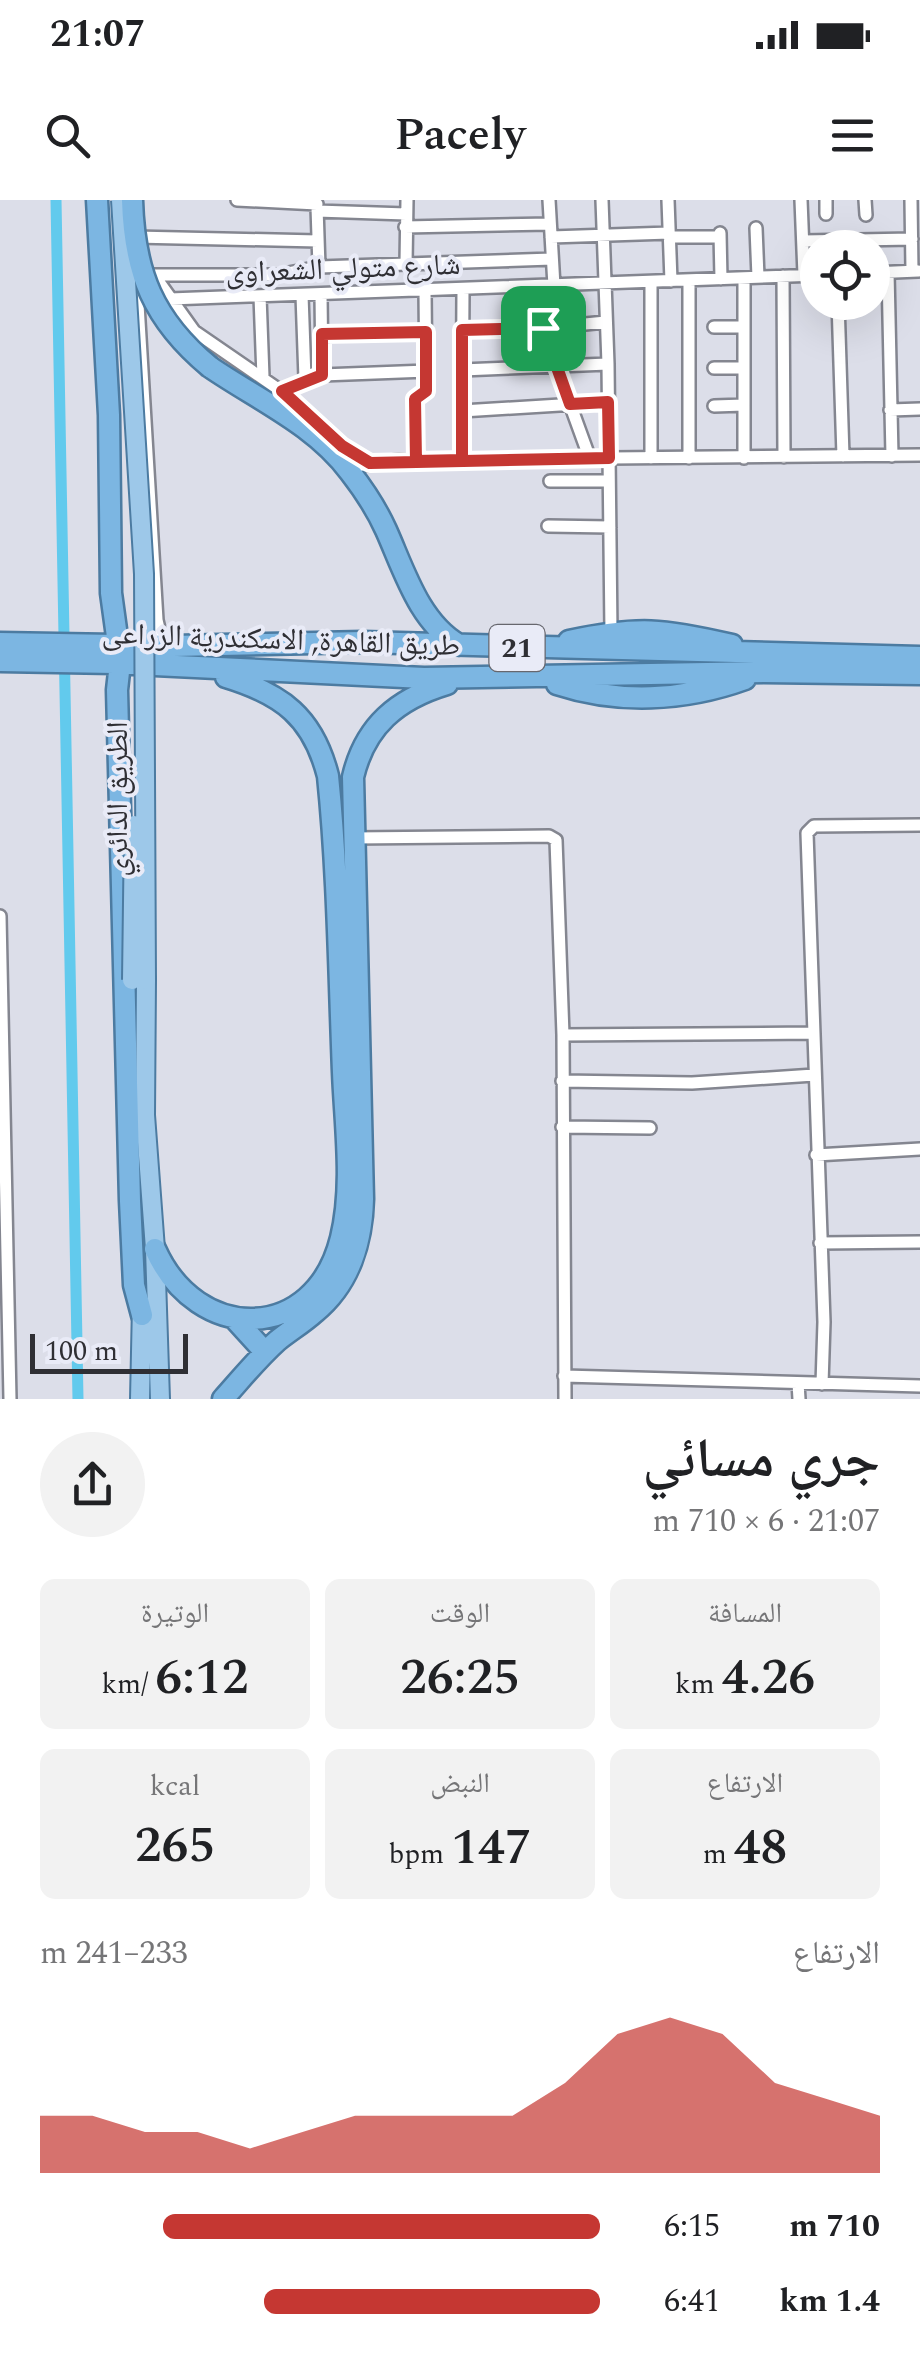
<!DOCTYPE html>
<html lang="ar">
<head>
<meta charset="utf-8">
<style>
	body { margin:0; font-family:Spectral,"Noto Naskh Arabic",serif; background:#f2f2f2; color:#202124; direction:rtl; height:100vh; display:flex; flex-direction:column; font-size:38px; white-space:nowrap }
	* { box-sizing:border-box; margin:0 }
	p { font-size:32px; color:#757577 }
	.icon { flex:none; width:55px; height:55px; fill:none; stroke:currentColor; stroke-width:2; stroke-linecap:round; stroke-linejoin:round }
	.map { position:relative; height:1199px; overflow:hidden; direction:ltr }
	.sheet { display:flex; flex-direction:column; background:#fff; flex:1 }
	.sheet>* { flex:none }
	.tools { position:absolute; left:800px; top:30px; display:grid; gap:20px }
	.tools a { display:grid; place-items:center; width:90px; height:90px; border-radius:50%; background:#fff; box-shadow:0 10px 40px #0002; font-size:50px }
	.scale { position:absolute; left:30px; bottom:25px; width:158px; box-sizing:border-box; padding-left:10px; border:5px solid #2f2f34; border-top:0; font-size:28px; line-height:35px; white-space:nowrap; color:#2f2f34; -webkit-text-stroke:8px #e9ebf7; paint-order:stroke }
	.pin { position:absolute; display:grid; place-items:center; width:85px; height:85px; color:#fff; margin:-42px; border-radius:20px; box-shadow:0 5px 15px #0006 }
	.round { display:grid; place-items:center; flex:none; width:105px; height:105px; border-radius:52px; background:#f2f2f2 }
	.overview { display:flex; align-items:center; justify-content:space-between; height:170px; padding:0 40px }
	h1 { font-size:55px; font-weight:600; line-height:75px }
	.figures { display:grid; grid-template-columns:repeat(3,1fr); gap:15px; height:170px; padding:10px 40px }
	.figures div { display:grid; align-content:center; border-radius:15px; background:#f2f2f2; text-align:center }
	.figures b { font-size:50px; font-weight:600 }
	.figures small { font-size:28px; font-weight:400 }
	.figures p { font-size:28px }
	.chart { height:280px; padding:20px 40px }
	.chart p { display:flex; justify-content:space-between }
	.chart svg { width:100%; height:180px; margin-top:10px; fill:#c53732; opacity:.7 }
	ul { padding:0 40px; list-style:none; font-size:32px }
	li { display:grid; grid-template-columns:160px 120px 1fr; align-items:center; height:75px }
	li i { height:25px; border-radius:12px; background:#c53732 }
	.status { display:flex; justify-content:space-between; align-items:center; height:70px; padding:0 50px; background:#fff; direction:ltr }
	.status svg { height:28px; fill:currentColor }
	header { display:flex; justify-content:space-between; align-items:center; height:130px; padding:0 40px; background:#fff; font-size:45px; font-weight:600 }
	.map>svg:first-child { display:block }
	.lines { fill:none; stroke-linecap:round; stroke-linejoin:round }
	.canal { stroke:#62caed; stroke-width:11 }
	.minor-casing { stroke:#848690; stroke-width:16 }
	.primary-casing { stroke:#4c7ba1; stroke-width:22 }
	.trunk-casing { stroke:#4c7ba1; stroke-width:25 }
	.minor { stroke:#fff; stroke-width:11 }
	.primary { stroke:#9dc8e9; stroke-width:18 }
	.trunk { stroke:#7cb6e2; stroke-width:20 }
	.primary-bridge-casing { stroke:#4c7ba1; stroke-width:22; stroke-linecap:butt }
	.trunk-bridge-casing { stroke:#4c7ba1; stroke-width:25; stroke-linecap:butt }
	.primary-bridge { stroke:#9dc8e9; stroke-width:18 }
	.trunk-bridge { stroke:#7cb6e2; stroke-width:20 }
	.route-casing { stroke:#fff; stroke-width:20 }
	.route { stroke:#c53732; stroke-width:12 }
	.labels { text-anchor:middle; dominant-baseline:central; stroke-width:8; stroke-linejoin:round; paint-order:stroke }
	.shield { fill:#e9ebf7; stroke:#67676e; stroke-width:2.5 }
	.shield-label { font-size:28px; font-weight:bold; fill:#2f2f34 }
	.street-label { font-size:30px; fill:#2f2f34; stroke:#e9ebf7 }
</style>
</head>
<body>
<div class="status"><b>21:07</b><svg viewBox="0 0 49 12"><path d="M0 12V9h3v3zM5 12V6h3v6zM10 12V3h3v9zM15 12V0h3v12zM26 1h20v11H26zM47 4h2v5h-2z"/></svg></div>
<header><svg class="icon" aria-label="menu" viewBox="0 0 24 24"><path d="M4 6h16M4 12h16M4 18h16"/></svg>Pacely<svg class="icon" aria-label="search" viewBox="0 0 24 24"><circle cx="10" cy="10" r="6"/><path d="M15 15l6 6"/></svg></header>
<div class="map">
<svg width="920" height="1199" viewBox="0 0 920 1199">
	<rect width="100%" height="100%" fill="#dcdee9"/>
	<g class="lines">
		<path class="canal" d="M56,0L78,1199"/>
		<g class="minor-casing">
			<path id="minor" d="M237,0L317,4
				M549,0L554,86
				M602,0L608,164L611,433
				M668,0L671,81
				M801,0L804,75
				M826,0V14
				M865,0L866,15
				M911,0L912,71
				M317,7L319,67
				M317,11L406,14
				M405,27L550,24
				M756,28L758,77
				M720,33L721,79
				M135,37L318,41
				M551,37L669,33
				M669,37H720
				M803,41L912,39
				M406,64L407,0
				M136,71L157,420L160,433L173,446
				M888,72L892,256
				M872,73L918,71
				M141,75H278L319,67L552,59
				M154,75L194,131L281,191L342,246L370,263
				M783,76L784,257
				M744,78V258
				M651,82V258
				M538,87L541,124L590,259
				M302,95L305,179
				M321,95L322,175
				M260,96L263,177
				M170,99L818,75
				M838,102L843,256
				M714,127H744
				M463,130L543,128L606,122
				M322,133L426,132
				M714,168H744
				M462,170L608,164
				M281,191L322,175L427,171
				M714,206L744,205
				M890,210L920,209
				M462,211L608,202
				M689,258V80
				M462,260L463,90
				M416,261L415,199L426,191L425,91
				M347,267L400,260L920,255
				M550,281H609
				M548,326L610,327
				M353,638L549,636L556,640L563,835L565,1199
				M0,716L10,1199
				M563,835L814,833
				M562,881L692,883L814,875
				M562,927L650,928
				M816,955L920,949
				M820,1043L920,1042
				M564,1176L920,1186
				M798,1183L799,1199
				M822,1184L824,1122L807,633L814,626L920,625"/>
		</g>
		<g class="primary-casing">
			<path id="primary" d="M146,780L145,915L155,1049L160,1199
				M140,1199L142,1105"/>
		</g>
		<g class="trunk-casing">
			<path id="trunk" d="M97,0L109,215L111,393L118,444
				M210,167C258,200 314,224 350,272C364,290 377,310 386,330C404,370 419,422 459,445
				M569,441C638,426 664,429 732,445
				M0,443L173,446L363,442L920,457
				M0,461L114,463L424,478L764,472L920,474
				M120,463L117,490L130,1001L134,1085L142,1115
				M557,484C618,504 684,501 745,479
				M155,1049C197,1144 315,1144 341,1038C354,985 345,925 343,872C339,773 338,674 328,576C313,517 282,494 226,477
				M234,1118L265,1152
				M223,1199C241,1179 257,1159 277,1141C289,1131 303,1123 315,1112C349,1084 362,1042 363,999L353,577C365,526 397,499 447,484"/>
		</g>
		<use href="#minor" class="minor"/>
		<use href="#primary" class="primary"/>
		<use href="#trunk" class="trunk"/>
		<g class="primary-bridge-casing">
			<path id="primary-bridge" d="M121,0L144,374L146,780
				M132,780L134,625"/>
		</g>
		<g class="trunk-bridge-casing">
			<path id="trunk-bridge" d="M132,0C134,72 153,120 210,167"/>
		</g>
		<use href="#primary-bridge" class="primary-bridge"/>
		<use href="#trunk-bridge" class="trunk-bridge"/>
	</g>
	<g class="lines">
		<g class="route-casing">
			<path id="route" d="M543,128L462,130V260L416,261L415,199L426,191V132L322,134V175L282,191L342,246L370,263L609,258L608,202L570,204L543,128"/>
		</g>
		<use href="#route" class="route"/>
	</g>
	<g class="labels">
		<rect class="shield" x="489.5" y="425" width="55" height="46" rx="8"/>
		<g class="shield-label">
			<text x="517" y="448">21</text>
		</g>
		<g class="street-label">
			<text transform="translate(343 69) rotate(-2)">شارع متولي الشعراوى</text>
			<text transform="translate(281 440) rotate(2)">طريق القاهرة, الاسكندرية الزراعى</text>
			<text transform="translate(118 599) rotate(-90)">الطريق الدائري</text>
		</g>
	</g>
</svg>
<div class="tools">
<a><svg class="icon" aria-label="locate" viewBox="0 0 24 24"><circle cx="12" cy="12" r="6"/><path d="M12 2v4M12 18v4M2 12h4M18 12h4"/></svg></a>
</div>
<div class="scale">100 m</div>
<div class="pin" style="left:543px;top:128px;background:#1e9e55"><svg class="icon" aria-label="arrive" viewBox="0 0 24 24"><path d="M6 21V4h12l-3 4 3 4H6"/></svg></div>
</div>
<section class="sheet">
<div class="overview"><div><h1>جري مسائي</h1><p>21:07 · 6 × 710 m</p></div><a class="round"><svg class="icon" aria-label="share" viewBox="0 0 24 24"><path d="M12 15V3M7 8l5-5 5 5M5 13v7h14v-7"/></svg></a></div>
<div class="figures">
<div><p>المسافة</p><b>4.26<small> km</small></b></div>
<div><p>الوقت</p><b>26:25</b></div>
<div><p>الوتيرة</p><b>6:12<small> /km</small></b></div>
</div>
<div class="figures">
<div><p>الارتفاع</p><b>48<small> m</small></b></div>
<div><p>النبض</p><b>147<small> bpm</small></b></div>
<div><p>kcal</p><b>265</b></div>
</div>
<div class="chart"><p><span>الارتفاع</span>233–241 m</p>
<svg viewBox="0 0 160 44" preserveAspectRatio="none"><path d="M0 44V30L10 30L20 34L30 34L40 38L50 34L60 30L70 30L80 30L90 30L100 22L110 10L120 6L130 10L140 22L150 26L160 30V44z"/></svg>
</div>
<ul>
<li><b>710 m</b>6:15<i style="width:78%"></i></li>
<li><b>1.4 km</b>6:41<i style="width:60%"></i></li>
</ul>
</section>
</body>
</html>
